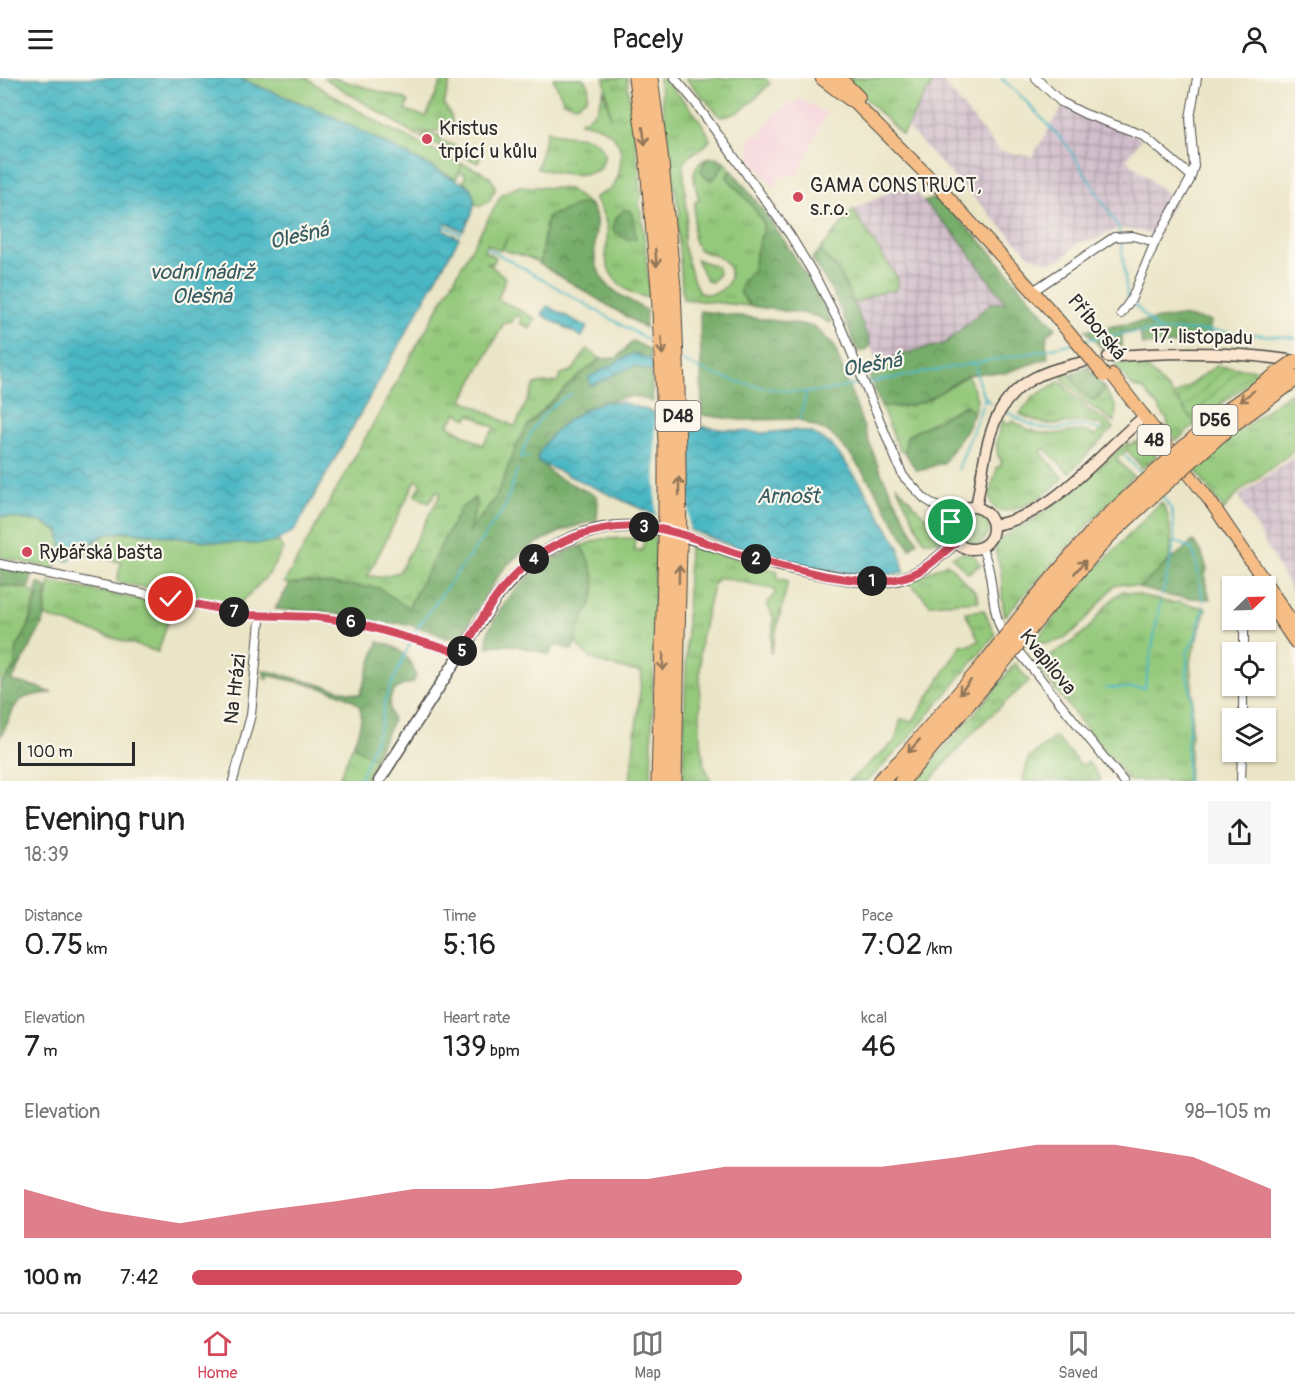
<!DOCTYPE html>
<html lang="en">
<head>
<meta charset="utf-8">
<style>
	body { margin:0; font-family:Pangolin,sans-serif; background:#f6f6f6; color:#222; height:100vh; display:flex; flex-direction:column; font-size:22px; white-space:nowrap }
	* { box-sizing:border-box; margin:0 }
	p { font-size:20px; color:#767676 }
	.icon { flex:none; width:33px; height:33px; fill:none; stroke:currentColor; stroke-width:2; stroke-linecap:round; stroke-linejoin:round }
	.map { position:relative; height:703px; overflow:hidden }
	.panel { display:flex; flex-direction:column; background:#fff; flex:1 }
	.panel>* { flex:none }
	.needle { width:39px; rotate:67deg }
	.fabs { position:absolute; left:1222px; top:498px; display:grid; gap:12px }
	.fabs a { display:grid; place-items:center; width:54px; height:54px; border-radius:0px; background:#fff; box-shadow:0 2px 4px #0004; font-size:30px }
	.scale { position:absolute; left:18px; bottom:15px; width:117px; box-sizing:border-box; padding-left:6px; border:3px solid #2b2b2b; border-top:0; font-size:16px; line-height:21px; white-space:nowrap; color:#2b2b2b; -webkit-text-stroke:4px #fbf7ec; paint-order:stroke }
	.pin { position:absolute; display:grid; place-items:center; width:51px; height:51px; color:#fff; margin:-26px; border:3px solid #fff; border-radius:50%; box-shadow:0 2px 6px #0007 }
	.km { position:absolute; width:30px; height:30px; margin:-15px; border-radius:50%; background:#222; color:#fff; font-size:16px; line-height:30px; text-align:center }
	.round { display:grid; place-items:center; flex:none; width:63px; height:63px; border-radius:0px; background:#f6f6f6 }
	.head { display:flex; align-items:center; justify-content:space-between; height:102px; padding:0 24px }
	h1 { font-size:33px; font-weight:600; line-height:45px }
	.stats { display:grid; grid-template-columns:repeat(3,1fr); gap:9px; height:102px; padding:6px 24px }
	.stats div { display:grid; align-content:center }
	.stats b { font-size:30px; font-weight:600 }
	.stats small { font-size:16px; font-weight:400 }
	.stats p { font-size:16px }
	.chart { height:168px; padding:12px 24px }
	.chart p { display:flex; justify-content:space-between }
	.chart svg { width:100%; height:108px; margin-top:6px; fill:#d1495b; opacity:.7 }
	ul { padding:0 24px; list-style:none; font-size:20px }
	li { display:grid; grid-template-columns:96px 72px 1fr; align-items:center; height:45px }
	li i { height:15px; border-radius:8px; background:#d1495b }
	header { display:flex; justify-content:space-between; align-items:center; height:78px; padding:0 24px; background:#fff; font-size:27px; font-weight:600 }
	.dock { display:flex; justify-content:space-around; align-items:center; height:84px; border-top:2px solid #e0e0e0; background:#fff; font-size:16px; color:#767676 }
	.dock a { display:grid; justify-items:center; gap:3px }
	.dock .on { color:#d1495b }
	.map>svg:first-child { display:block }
	.built { fill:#f5cfda }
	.industrial { fill:url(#industrial-grid) }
	.grass { fill:url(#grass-tufts); stroke:#607a53; stroke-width:1.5; fill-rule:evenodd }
	.forest { fill:url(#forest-crowns); stroke:#516c4b; stroke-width:1.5 }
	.park { fill:#94c97b; stroke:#607a53; stroke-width:1.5 }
	.garden { fill:url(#garden-furrows); stroke:#607a53; stroke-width:1.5 }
	.water { fill:url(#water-waves); stroke:#3a7178; stroke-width:1.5 }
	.pier { fill:#ebe5c7 }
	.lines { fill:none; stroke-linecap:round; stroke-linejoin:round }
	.stream { stroke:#49b7c4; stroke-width:2 }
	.minor-casing { stroke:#484742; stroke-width:10 }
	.tertiary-casing { stroke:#484742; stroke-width:13 }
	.secondary-casing { stroke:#484742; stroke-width:13 }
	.primary-casing { stroke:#484742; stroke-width:14 }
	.motorway-casing { stroke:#484742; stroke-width:17 }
	.minor { stroke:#fff; stroke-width:8 }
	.tertiary { stroke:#fff; stroke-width:10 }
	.secondary { stroke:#fbe5cf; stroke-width:10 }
	.primary { stroke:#f6be86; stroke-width:12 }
	.motorway { stroke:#f6be86; stroke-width:15 }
	.primary-bridge-casing { stroke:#484742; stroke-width:14; stroke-linecap:butt }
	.motorway-bridge-casing { stroke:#484742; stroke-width:17; stroke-linecap:butt }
	.primary-bridge { stroke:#f6be86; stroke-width:12 }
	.motorway-bridge { stroke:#f6be86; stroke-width:15 }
	.oneway { stroke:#907458 }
	.route-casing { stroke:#fff; stroke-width:12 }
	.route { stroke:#d1495b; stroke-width:8 }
	.poi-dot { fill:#d1495b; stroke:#fbf7ec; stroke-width:2 }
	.labels { text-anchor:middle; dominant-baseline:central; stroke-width:4.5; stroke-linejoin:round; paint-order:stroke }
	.shield { fill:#fbf7ec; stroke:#696865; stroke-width:1.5 }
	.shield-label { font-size:18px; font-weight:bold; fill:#2b2b2b }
	.poi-label { font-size:20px; fill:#2b2b2b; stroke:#fbf7ec; text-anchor:start }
	.street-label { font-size:20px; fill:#2b2b2b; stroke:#fbf7ec }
	.water-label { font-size:21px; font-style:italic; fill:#365c61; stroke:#fbf7ec }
</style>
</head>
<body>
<header><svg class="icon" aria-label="menu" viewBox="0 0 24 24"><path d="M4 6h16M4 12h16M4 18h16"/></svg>Pacely<svg class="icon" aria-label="person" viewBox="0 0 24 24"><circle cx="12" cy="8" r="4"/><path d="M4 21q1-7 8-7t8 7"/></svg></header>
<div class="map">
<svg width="1295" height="703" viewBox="0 0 1295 703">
	<defs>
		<pattern id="industrial-grid" width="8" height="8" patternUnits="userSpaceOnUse" patternTransform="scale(1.5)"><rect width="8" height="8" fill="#d1bdcb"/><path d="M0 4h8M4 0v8" fill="none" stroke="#aa9aa5"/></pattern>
		<pattern id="grass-tufts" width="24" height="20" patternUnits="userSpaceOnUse" patternTransform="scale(1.5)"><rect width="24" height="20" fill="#94c97b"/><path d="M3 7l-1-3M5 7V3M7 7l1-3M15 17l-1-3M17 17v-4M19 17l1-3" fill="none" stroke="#79a365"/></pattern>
		<pattern id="forest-crowns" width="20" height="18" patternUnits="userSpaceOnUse" patternTransform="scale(1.5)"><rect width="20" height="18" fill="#77ad6b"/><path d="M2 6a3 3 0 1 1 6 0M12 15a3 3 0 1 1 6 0" fill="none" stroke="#628d58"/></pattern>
		<pattern id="garden-furrows" width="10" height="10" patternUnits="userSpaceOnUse" patternTransform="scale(1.5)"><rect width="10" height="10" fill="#94c97b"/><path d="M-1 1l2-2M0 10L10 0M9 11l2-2" fill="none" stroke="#79a365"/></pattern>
		<pattern id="water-waves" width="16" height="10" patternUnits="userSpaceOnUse" patternTransform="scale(1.5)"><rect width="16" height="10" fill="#49b7c4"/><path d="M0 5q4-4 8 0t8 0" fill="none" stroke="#3d959f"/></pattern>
	</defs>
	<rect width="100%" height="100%" fill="#fbf7ec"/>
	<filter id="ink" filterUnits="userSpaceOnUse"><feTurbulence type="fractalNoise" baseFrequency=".0167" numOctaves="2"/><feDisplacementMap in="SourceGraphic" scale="12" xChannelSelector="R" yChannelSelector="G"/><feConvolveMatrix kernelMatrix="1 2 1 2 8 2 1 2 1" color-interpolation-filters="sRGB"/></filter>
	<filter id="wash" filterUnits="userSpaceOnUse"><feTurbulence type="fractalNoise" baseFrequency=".008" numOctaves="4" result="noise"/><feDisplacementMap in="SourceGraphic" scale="24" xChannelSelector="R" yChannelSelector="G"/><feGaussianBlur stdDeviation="1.35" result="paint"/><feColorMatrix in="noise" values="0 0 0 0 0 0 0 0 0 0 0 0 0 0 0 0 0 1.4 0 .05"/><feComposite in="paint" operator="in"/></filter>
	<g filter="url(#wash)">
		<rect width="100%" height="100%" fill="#ebe5c7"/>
		<path class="built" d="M799,21L826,35L798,97L779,98L774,110L753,84L749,72L751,57L759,58L771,39Z"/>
		<path class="industrial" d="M933,3H942L999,73L1032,79L1063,28L1142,60L1126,81L1175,123L1156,157L1119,150L1095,162L1079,164L1065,178L1053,184L1040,182L1029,177L906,49Z
			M907,105L959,161L1006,226L991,225L945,266L910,274L878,286L854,225L885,213L895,214L898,201L853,132Z
			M1295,378V519L1239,418Z"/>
		<path class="grass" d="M324,0H334L405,21L408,24L406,32L426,39L443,0H451L444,26L451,38L453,47C442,56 431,51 416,57Z
			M553,0H583L589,8L587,20L577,27L564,24Z
			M604,0H627L642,117L639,124L643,146L650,220C628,217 607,202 606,178C606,169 608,159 607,150C605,138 600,129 594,120C599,116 607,114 611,111C615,107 618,98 619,93C628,62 607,47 579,44C596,37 600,29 604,11L611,40Z
			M659,0H664C678,17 704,42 710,62C703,74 688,73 683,87L687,138L683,166L694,204L700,215C720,221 741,200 724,183C717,176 706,176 698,171L693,159L695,124L699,122C695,104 687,90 707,80L703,86L720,90L725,84L733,94H729L727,99L754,130L763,144V154L757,171L753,191L741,207L744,221L750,228L683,221L677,142L680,134L672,100Z
			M685,0H765L770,6C755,20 742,38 721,39Z
			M845,0H935L902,57Z
			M547,52C569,64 595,49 605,77L601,90C582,102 558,94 537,91Z
			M429,55L441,58L440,62L480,79L478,85L420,59Z
			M463,86C476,92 495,96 495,112L489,123L479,128L476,126L470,109L463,104L466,97L459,94Z
			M520,108L569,111L590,127L584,125L547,139L540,186C530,177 515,177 502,171L507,160L500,173L487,166L484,173L496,179L493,186L486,184L506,200L498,221L536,241L530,250L520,245L521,239L516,237L512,244L504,245L463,322L515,349L535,306L558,304L561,296L573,292L587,271L600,280L545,329L517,366L497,418L467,457L477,426L461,430L408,530L307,504L290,506L284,505L502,116ZM457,335L467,341L470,336L495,350L482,367L448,347ZM416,402L422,406L415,417L429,425L436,413L441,415L399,494L379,499L368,498Z
			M853,132L898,201L895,213H885L854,225L838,192L820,172Z
			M696,181L718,189L719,196L712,204L707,203Z
			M1141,283L1174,318L1196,346L1176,363L1169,354L1167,341L1145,313L1132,308L1114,286Z
			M1069,295L1084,316L1091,321L1102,315L1103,308L1116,329L1115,344L1087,326L1063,301L1061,297Z
			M968,297L977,321L973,337L970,330L965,327L907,358L905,374L900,373L880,326C909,339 945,311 968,297Z
			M1060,303L1087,331L1109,345L1113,350L1069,395L1044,370L1041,374L1063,401C1047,415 1021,437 997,432C982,420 995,404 997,389L1001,388V381L999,380C994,368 998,355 1002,343L1010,347L1012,342C1023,350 1034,355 1048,356C1065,357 1081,348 1095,358L1105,349C1086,339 1068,347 1048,346C1038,345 1029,340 1020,336L1033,319Z
			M1289,315L1295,323V372L1238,415L1224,432L1194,390L1236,355Z
			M1136,364L1148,368L1156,378L1142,390L1127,372L1116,381L1133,398L1005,538C1000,522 1004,505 1000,488C998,481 993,473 996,466C999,459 1027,446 1034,441C1067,419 1097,390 1127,365L1129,367Z
			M896,407L923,437L939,448L941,454L938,463H924Z
			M1161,424C1171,436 1174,469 1168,483C1164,491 1147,503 1140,509L1122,506L1114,508C1097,527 1065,578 1036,562L1090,497Z
			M957 450a16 16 0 1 1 32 0a16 16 0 1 1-32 0Z
			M645,459L656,460L651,703H630L642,595C619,589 587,587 576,564C577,550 584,540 590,528C600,507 592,487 581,468L601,461L635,460L634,472H642Z
			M689,467L778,493L777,499L788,503L771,575H770L774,541L767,525L775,516L774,511L724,500H718L713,507L701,561L700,576V653L704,686L711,703H683Z
			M964,474L974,478L981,487L968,495L952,479Z
			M947,485L976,515L979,523L930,526L909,504Z
			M50,504L173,528L158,574L44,538Z
			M0,507L29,511L33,514L36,519L28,550L17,569L14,591L0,607Z
			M1123,513L1172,525L1178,524L1206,530L1190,584L1193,620L1188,703H1128L1040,592L1041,582C1059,572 1077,563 1091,547C1101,536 1109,521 1123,513Z
			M984,532L995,557L905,665L868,703H849L895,663L901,641L913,643L961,567H969L979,563L965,534Z
			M1015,585L1029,603L978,649L930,703H915L993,614Z
			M1055,659L1082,688L1087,684C1094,690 1098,695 1101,703H1023L1028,681Z
			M353,667L362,674L375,680L365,703H338Z"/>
		<path class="forest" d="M716,79L725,84L716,99L711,102L705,99L701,92L707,80Z
			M729,94H733C772,141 803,188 831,243L829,245L819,239L807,236L750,228L740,214L741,207L753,191L757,171L763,154V144L754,130L727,99Z
			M932,121L940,122L988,171L1056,250L1047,256L1046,266L1048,280L1005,295H984L968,297L927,322L908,328L886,329L880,326L867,292L871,288L910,274L944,266L991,225H1006L959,161L924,124Z
			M584,125L590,127C599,139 596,148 595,163C591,205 615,214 646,232L645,250L540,186L547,139Z
			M624,132H630L633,140L636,161H626L613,152L616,140Z
			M820,172L838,192L854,225L871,267L865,273H858L833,215L812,180Z
			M700,233L801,246L815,249L834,268L879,391L917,463L910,471L874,410L851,377L829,354L797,341L740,342L702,337Z
			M1180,238L1211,243L1209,258L1187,266L1142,267L1140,252L1122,254V268L1102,271L1086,252Z
			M633,263L650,272L653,324L634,318L602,324L586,331L555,354L537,380L554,398L597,418L598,424L597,442C567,449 523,467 503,492C487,513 474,537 460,559L446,560L431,553L403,545L384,546L331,535L275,531L290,506L307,504L379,510L408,530L461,430L475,420L477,426L468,455L497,418L517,366L528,347L578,298L601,281L617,280Z
			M1088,289L1103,308L1102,315L1095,322C1085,321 1077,308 1072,300L1073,295Z
			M966,327L970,330L973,337L967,350L943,386C934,385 926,394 916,392L905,374L907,358Z
			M1193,463L1201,473L1207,491C1202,500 1208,512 1210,521L1174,519L1139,510Z
			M581,468C591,486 599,503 592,523C590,530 585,534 583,540C578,551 577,562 572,572L560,568L553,569L550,577C530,571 507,563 487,569C488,563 487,555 490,550C508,512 542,482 581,468Z
			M0,489L32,495L30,507L28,510L0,507Z
			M38,505L47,509L44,543L12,603L37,609L52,615C7,618 19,628 0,659V607L14,591L17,569L28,550L38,516L36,513Z
			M378,564C398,568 410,578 416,598L413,605C392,607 384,622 393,642L375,680L362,674L353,667C357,657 364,641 360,630C354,613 289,603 272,598L268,599L266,602L263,592L360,617Z"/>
		<path class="park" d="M238,0H307L325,13L386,49L463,86L456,101L328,36Z
			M0,438L42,444L59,454C62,469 62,477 54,491L0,479Z
			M129,454C178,459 229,469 279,464L283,471L269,496L238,528L117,504L121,484L78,475L106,457Z"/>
		<path class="garden" d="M1216,288L1265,292L1196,346L1174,318Z"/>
		<path class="water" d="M0,0H238L328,36L470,109C479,126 472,137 463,153L448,145L443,146L445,152L459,160L295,452L275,464L256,466L217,464L128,453L106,456L87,467L68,483L61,480L62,469L59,453L42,444L0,438Z
			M547,228L587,249L582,259L542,237Z
			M634,275L649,281L656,291L648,293L635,288L623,292L593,307H590L589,299Z
			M602,324H621L694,347L719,351L762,355L793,352L812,355L831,366L859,403L899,469L904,494C876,500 851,496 823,492C722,474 631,425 538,384L537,380C548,353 575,335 602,324Z"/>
		<path class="pier" d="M655,332L688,342L689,455L656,440Z"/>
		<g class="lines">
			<path class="stream" d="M1001,0L1019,16L1067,67L1119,150L1120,156
				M442,146L461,156
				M1121,162L1127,218L1129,221
				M486,169L655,266
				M1133,225L1158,252
				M1081,263C1152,246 1224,253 1295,260
				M683,283C715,301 768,313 805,314C823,315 843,308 861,306
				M975,284C977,298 979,315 990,325
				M866,305L1036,274L1073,265
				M1007,334C1021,342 1036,351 1053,351C1070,351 1085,343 1101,353
				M800,341L806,315
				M1124,377L1144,398
				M522,378L529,379
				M521,380C531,348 542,332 572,315
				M958,392L985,320
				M1162,417L1172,433L1175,463L1192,471L1195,478L1203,523
				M1162,518L1175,463
				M413,558L419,547L504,431L517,392
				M1105,610H1145L1160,524
				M359,703L381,647L385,622L411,563
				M1187,703V669L1192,621L1187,597V574L1196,558L1204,528"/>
		</g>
	</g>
	<g filter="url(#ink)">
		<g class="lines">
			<g class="minor-casing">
				<path id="minor" d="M675,0L694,23L790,157L816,200L840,247L903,398L925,421L954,439
					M1036,0L1061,24L1085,36L1143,57L1191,98
					M1033,213L1114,159L1133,158L1155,164
					M1121,236L1132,220L1155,164L1190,102L1194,88L1190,40L1197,0
					M981,469C995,495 989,526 1002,553L1123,703
					M0,486L249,537L316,539L352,544L461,575
					M1244,574V542
					M1243,640V608
					M233,703L251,637L260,543L262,537
					M1241,703L1242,674"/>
			</g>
			<g class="tertiary-casing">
				<path id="tertiary" d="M379,703L496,520C533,473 588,440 650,450C682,455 712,468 742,477C770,486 798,492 826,497C852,502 878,507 903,500C924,494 940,478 956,464"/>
			</g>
			<g class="secondary-casing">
				<path id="secondary" d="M1108,279C1170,273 1233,273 1295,283
					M951 450a21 21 0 1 1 42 0a21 21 0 1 1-42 0Z
					M976,429C986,381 985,326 1034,300C1049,292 1066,288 1083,284
					M993,447C1053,439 1099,375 1145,338"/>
			</g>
			<g class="primary-casing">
				<path id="primary" d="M840,0L859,19
					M846,16L936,106L1049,231
					M1112,297L1210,423L1295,548
					M1266,521L1295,564"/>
			</g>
			<g class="motorway-casing">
				<path id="motorway" d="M636,0L647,77L659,210
					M650,0L660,75L673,209
					M823,0L851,21
					M1034,523L1097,449L1141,408
					M1043,534L1107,459L1151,418
					M659,703L666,467
					M674,703L679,467
					M880,703L901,683L985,586
					M902,703L993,596"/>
			</g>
			<use href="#minor" class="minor"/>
			<use href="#tertiary" class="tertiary"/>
			<use href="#secondary" class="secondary"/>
			<use href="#primary" class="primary"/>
			<use href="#motorway" class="motorway"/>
			<g class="primary-bridge-casing">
				<path id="primary-bridge" d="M1049,231L1105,298"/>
			</g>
			<g class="motorway-bridge-casing">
				<path id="motorway-bridge" d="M673,209L677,309L679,467
					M659,210L666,364V467
					M1141,408L1221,337L1295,284
					M1151,418L1230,348L1295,301
					M985,586L1034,523
					M993,596L1043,534"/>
			</g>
			<use href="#primary-bridge" class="primary-bridge"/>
			<use href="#motorway-bridge" class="motorway-bridge"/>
		</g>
		<defs><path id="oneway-shaft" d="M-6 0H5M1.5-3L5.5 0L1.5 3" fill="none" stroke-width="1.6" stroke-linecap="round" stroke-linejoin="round" transform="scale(1.5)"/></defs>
		<g class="oneway">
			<use href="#oneway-shaft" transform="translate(644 58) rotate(82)"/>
			<use href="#oneway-shaft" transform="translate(656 180) rotate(85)"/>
			<use href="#oneway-shaft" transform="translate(662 268) rotate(87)"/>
			<use href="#oneway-shaft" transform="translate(1247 318) rotate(143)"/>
			<use href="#oneway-shaft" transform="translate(679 408) rotate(-91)"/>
			<use href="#oneway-shaft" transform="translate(1080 489) rotate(-49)"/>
			<use href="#oneway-shaft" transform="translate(679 496) rotate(-89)"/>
			<use href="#oneway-shaft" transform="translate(663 584) rotate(92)"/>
			<use href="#oneway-shaft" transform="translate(965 609) rotate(131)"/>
			<use href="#oneway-shaft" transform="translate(914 668) rotate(132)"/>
		</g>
	</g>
	<g class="lines" filter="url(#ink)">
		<g class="route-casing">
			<path id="route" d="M171,521L249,537L316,539L352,544L461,575C477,550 491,522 512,500C546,464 598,444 648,449C681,453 712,468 743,477C771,486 799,492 827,498C853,502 879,507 904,499C924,494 940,478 956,464L951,453V444"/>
		</g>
		<use href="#route" class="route"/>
	</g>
	<g class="poi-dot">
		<circle cx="427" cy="61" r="6"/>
		<circle cx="798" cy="119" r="6"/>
		<circle cx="27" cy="474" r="6"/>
	</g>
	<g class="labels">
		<g class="shield">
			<rect x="655.5" y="323" width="45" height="30" rx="4.5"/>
			<rect x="1192.5" y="327" width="45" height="30" rx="4.5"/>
			<rect x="1137.5" y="347" width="33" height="30" rx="4.5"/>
		</g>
		<g class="shield-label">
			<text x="678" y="338">D48</text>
			<text x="1215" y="342">D56</text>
			<text x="1154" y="362">48</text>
		</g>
		<g class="poi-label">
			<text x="439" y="50">Kristus<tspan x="439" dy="23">trpící u kůlu</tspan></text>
			<text x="810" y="107">GAMA CONSTRUCT,<tspan x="810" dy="23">s.r.o.</tspan></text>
			<text x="39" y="474">Rybářská bašta</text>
		</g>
		<g class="street-label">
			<text transform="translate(1097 249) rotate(50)">Příborská</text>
			<text transform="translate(1202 259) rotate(1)">17. listopadu</text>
			<text transform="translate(1048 584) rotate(51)">Kvapilova</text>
			<text transform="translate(235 611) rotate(-83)">Na Hrázi</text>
		</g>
		<g class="water-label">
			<text transform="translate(299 158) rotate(-13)">Olešná</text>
			<text x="202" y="194">vodní nádrž<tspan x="202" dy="24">Olešná</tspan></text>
			<text transform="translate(872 287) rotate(-10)">Olešná</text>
			<text x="788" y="418">Arnošt</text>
		</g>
	</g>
</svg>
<div class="fabs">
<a><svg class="needle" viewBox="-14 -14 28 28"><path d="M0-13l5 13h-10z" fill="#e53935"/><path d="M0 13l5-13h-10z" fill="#767676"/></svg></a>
<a><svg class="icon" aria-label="locate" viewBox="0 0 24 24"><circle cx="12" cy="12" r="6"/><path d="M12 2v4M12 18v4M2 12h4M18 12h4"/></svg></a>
<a><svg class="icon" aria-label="layers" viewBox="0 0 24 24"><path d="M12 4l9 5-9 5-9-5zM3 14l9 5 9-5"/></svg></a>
</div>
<div class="scale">100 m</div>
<div class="pin" style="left:951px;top:444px;background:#1e9e55"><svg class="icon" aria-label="arrive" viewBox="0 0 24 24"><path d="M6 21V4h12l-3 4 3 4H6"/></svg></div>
<div class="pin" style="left:171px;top:521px;background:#d93025"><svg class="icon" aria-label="check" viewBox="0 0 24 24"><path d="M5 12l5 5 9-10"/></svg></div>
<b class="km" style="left:872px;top:503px">1</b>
<b class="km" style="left:756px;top:481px">2</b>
<b class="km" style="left:644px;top:449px">3</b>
<b class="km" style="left:534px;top:481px">4</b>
<b class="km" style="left:462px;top:573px">5</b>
<b class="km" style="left:351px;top:544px">6</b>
<b class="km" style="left:234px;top:534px">7</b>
</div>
<section class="panel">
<div class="head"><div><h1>Evening run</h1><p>18:39</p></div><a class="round"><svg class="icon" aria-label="share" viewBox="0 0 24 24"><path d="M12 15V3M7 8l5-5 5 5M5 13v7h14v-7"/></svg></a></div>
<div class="stats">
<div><p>Distance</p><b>0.75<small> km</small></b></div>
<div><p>Time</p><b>5:16</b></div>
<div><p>Pace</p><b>7:02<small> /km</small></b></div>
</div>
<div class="stats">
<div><p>Elevation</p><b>7<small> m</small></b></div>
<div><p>Heart rate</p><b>139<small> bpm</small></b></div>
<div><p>kcal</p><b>46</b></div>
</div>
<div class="chart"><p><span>Elevation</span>98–105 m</p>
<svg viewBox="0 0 160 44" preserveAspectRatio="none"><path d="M0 44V24L10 33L20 38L30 33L40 29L50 24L60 24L70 20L80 20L90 15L100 15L110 15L120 11L130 6L140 6L150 11L160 24V44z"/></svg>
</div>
<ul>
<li><b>100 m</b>7:42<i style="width:51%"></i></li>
</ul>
</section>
<nav class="dock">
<a class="on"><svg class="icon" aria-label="home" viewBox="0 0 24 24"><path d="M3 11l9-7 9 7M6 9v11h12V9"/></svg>Home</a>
<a><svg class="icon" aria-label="map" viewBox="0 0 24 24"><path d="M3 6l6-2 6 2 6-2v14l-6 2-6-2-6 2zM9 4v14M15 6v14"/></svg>Map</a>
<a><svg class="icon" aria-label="saved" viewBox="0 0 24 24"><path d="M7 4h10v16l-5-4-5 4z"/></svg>Saved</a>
</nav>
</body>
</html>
